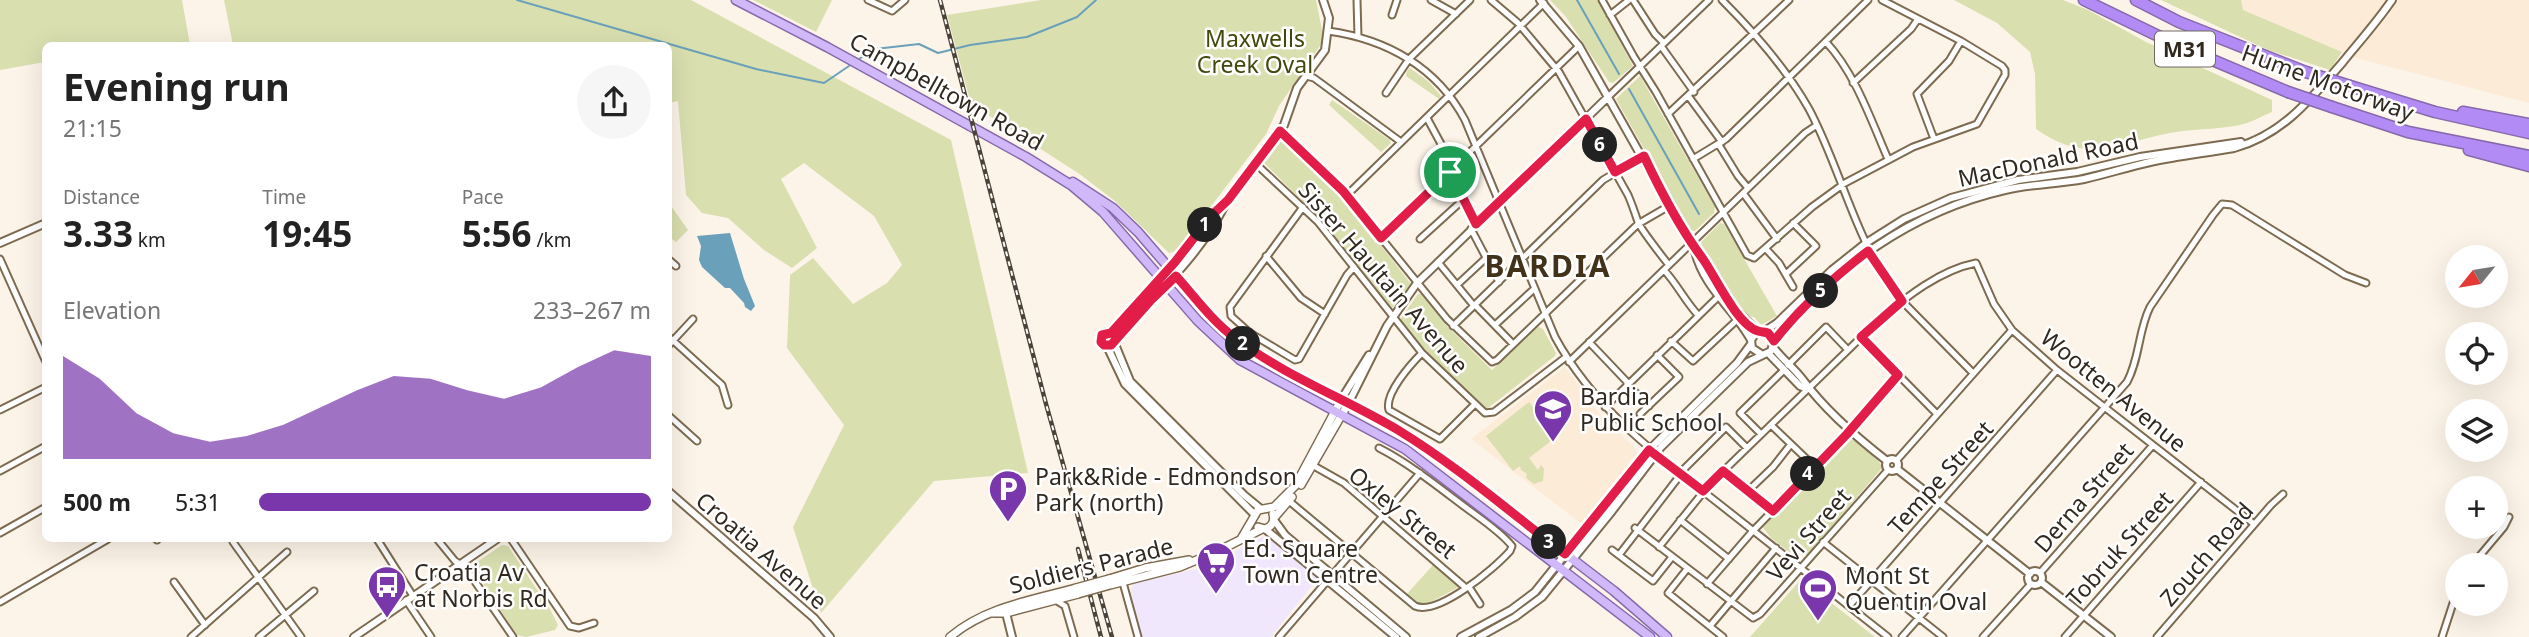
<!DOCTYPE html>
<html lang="en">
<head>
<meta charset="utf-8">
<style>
	body { margin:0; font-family:"Noto Sans",sans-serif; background:#f6f6f6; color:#222; height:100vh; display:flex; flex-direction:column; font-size:26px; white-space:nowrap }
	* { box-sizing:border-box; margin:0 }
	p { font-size:23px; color:#767676 }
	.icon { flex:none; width:38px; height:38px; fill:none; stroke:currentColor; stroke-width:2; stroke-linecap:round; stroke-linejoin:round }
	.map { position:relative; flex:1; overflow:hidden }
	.details { position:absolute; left:42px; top:42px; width:630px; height:500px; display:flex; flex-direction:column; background:#fff; border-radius:10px; box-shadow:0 7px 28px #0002 }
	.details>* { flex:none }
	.needle { width:46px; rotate:240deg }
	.fabs { position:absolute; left:2445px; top:245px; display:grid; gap:14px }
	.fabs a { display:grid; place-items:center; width:63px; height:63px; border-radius:50%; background:#fff; box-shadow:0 7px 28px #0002; font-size:35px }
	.pin { position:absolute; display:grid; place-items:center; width:60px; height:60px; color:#fff; margin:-30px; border:4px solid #fff; border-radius:50%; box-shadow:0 2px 7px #0007 }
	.km { position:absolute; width:35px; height:35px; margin:-18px; border-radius:50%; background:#222; color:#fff; font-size:19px; line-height:35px; text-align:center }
	.round { display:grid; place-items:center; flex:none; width:74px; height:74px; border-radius:37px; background:#f6f6f6 }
	.headline { display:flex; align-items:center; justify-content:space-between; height:119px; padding:0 21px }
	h1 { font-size:38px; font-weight:700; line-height:52px }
	.metrics { display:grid; grid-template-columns:repeat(3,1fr); gap:10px; height:119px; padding:7px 21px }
	.metrics div { display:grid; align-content:center }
	.metrics b { font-size:35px; font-weight:700 }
	.metrics small { font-size:19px; font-weight:400 }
	.metrics p { font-size:19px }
	.chart { height:196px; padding:14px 21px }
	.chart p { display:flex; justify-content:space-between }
	.chart svg { width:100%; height:126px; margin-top:7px; fill:#7937ab; opacity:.7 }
	ul { padding:0 21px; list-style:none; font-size:23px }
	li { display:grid; grid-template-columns:112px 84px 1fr; align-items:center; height:52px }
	li i { height:18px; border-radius:9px; background:#7937ab }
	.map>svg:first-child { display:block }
	.commercial { fill:#f1e7fc }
	.built { fill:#fcecd7 }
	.green { fill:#d9dfaf }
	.water { fill:#6aa0b9 }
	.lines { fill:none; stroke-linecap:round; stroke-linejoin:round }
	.stream { stroke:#6aa0b9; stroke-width:2 }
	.minor-casing { stroke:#7d6b51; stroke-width:9 }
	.tertiary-casing { stroke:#7d6b51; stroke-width:10 }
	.secondary-casing { stroke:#7d6b51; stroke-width:10 }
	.primary-casing { stroke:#8669aa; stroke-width:11 }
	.motorway-casing { stroke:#8669aa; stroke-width:13 }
	.minor { stroke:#fff; stroke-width:5 }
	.tertiary { stroke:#fff; stroke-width:6 }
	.secondary { stroke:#fff; stroke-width:7 }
	.primary { stroke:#d1b9f9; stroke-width:8 }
	.motorway { stroke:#b38bf5; stroke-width:10 }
	.rail-casing { stroke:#4b4338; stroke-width:4.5 }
	.rail { stroke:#fff; stroke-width:2; stroke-dasharray:5; stroke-linecap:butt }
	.secondary-bridge-casing { stroke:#7d6b51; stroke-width:10; stroke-linecap:butt }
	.motorway-bridge-casing { stroke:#8669aa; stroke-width:13; stroke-linecap:butt }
	.secondary-bridge { stroke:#fff; stroke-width:7 }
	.motorway-bridge { stroke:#b38bf5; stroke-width:10 }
	.route-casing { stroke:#fff; stroke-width:14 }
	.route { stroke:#e11d48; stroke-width:9 }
	.labels { text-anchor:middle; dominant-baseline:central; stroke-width:5; stroke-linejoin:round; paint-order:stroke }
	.shield { fill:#fff; stroke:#6f6962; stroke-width:2 }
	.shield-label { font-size:21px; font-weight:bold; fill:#31291f }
	.park-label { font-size:23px; fill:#44480c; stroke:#fff }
	.street-label { font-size:23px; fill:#31291f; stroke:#fff }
	.poi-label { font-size:23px; fill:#31291f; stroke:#fff; text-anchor:start }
	.district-label { font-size:30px; font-weight:bold; letter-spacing:2px; fill:#42321a; stroke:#fff }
</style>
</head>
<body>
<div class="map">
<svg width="2529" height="637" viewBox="0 0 2529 637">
	<rect width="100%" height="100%" fill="#fdf4e9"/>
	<path class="commercial" d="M1268,534L1318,578L1271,637H1141L1130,594L1133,584L1204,567Z"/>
	<path class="built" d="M2241,0H2529V103L2356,58L2243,10Z
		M1565,367L1599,413L1634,447L1637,454L1583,525L1471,439Z"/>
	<path class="green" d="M0,0H182L190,45L46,46L45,62L0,70Z
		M224,0H691L951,140L1028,473L934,481L821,613L793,527L844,425L787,348L790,275L813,258L853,304L887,283L902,265L874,216L804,163L781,179L817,248L792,268L764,250L728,218L702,213L686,195L678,101L669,103L668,46L233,45Z
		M753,0H832L816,32Z
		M1041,0H1316L1324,40L1279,106L1266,134L1177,251L1169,253L1116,202L1081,175L971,104L947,15Z
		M1550,0H1598L1633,66L1613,83L1609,82L1566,17Z
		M1954,0H2063L2088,10L2146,42L2272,100V112C2264,115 2256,120 2247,123C2224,130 2200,128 2176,132C2120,141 2090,167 2036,129L2035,74L2030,52L1997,23Z
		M2161,0H2241L2243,10L2342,52L2330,70L2268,50Z
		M1410,68L1429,82L1441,96L1439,99L1406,76L1407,71Z
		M1640,76L1715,207L1714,213L1695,231H1690L1616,99Z
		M1332,100L1390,140L1391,143L1381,152L1329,105Z
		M1282,137L1341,194L1411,284L1392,308C1351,256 1310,207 1262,161Z
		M669,203L688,230L676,242L669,237Z
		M1720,223L1724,224L1777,316L1761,325L1754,317L1748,316L1745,313L1722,282L1701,246L1702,241Z
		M1418,294H1421L1448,327L1492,370L1537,326L1543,329L1556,353L1555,356L1488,408H1485L1424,350L1401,322V318Z
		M1529,402L1556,437L1529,458L1538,470L1541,465L1544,469L1543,481L1534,484L1526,478L1527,474L1521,470L1520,466L1513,471L1486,436Z
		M1848,438C1860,441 1879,457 1882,468L1807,556L1802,550L1799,557L1797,558L1771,538L1762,526Z
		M502,545L508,546L550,609L558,625L555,630L526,637L517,635L473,569L474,564Z
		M1434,564L1459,587L1423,606L1417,605L1406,595Z
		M1801,579L1875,637H1750Z"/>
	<path class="water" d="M730,233L744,279L755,306L751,311L745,307L744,303L730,288H725L702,267L699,260L701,246L697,236Z"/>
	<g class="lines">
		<path class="stream" d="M517,0L756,69L824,83L849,66
			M1577,0L1619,74
			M859,59L875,49L919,44L938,53L970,45L1027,37L1077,17L1096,0
			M1629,89L1699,214"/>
		<g class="minor-casing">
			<path id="minor" d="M868,0L892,11L905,0
				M1357,0L1358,37
				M1431,0L1456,14
				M1491,0L1518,23L1559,72L1628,195C1632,204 1635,213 1638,222C1640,228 1664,259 1669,265
				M1602,0L1634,57L1656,92L1747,255L1754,258L1812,207L1845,183L1913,147L1977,124L2005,75V70L2002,66L1961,41L1882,0
				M1633,0L1655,34L1664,43
				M1722,0C1755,33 1786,68 1809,109C1832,152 1845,199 1866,243
				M1392,15L1397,0
				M1610,15L1629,0
				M1328,31C1386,39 1437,67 1465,120L1555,337C1597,414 1665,461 1732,514C1784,555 1836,596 1888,637
				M1826,42C1855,73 1871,120 1888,159
				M1661,46L1694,92
				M1306,76L1314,78L1401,142
				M1853,83L1911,29L1918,19
				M1386,93L1409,59L1470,0
				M1609,96L1709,0
				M1689,97L1722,142
				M1668,114L1789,0
				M1427,118L1454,168
				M1280,131L1343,191L1447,319L1492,362L1497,360L1638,224L1669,206
				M1934,139L1917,94L1949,61L1961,41
				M1719,145L1738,176L1748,188
				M1693,159L1726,139L1868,0
				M1255,163L1318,222L1422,353L1485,413L1494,412L1566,357
				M1450,171L1477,224
				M1743,193L1777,239
				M1347,195L1544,3
				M1303,207L1230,307L1231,316L1250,333L1295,360L1299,359L1347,275L1354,267
				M1471,229L1499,282
				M1381,238L1579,46
				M1420,239L1464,199
				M1766,249L1779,263L1793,287
				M1868,251L1902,301L1973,373
				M1266,256L1301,298L1325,314
				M0,259L46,362
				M668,259L676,266
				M1438,262L1474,306
				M1664,270C1677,284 1685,301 1698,315
				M1786,274L1816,246L1793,223
				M1457,285L1486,258
				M1475,305L1513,344
				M1495,325L1534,289
				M1453,326L1603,180L1643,156
				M668,336L722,385L728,405
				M1861,337L1937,414
				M1671,341L1693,361L1737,320
				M1589,342L1628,383
				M668,346L693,319
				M1422,353C1411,364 1384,394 1389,410L1440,439L1475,404
				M1569,362L1805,133L1817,125
				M1788,365L1826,327L1848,350
				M1627,384L1649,406
				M1605,407L1720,295
				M0,410L46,387
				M1640,414L1679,377L1657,355
				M668,415L697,441
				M1771,425L1815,467
				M1761,434L1740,413L1784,370
				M1896,461L2012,330
				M1314,466L1344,483L1466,588
				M0,471L46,446
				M1723,471L1773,511
				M1680,473L1726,427L1747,448
				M1748,491L1773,467L1791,444
				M1289,501L1415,606C1438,616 1494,569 1510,551L1512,546C1500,531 1481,519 1465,507C1437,486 1410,464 1379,448
				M1680,520L1729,559
				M1635,528L1753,618L1760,614L1888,470
				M0,533L46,507
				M156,539L157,540
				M377,539L413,596
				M437,539L455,561L465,567L513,637
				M511,539L570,626L579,628L594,623
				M233,542L301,637
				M1823,542L1943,637
				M1659,547L1709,485L1879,320C1906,297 1940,270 1976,263L1994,304L2012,330L2057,370L2254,524
				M1612,550L1653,581L1672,557
				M1619,555L1681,474
				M2472,565L2504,527L2509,517
				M1687,569L1668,593L1723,637
				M2040,573L2153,445
				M1122,579L1138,637
				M174,582L205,625
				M1707,584L1751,533L1847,434L1898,375
				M1469,587L1480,604
				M406,600L431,637
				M1057,601L1065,606L1074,637
				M0,602L108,539
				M1849,606L2057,370
				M1710,626L1776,548
				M191,637L287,552
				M259,637L314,591
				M1279,637L1420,473
				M1902,637L2127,382C2140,358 2138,331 2150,307L2213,215L2222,204L2232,205L2345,275L2366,283
				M1983,637L2031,584
				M2065,637L2201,482
				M2157,637L2271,505L2283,494
				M2442,637L2457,591"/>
		</g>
		<g class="tertiary-casing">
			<path id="tertiary" d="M1540,0L1579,46L1691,244
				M0,243L46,223
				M1695,251C1703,287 1735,310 1751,340
				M1695,251L1702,258L1734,308L1758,332
				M1765,331L1777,323L1832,270L1866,243L1904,219L1951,198L2018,180L2077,172L2140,157L2241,142
				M1101 339a7 7 0 1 1 14 0a7 7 0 1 1-14 0Z
				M1111,333L1175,263L1211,216L1228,200L1284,125L1297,88L1325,50L1329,18L1323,0
				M1115,339C1154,296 1198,258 1225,205
				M1774,341C1833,268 1912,211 2005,190C2031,184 2057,184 2084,179C2106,174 2128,167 2150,162C2178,156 2206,153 2234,148C2282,135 2311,99 2342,63C2359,42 2377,22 2392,0
				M1114,342L1130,381L1244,495L1261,509
				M1107,346L1125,384L1255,515
				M1773,347C1782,359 1795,369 1803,380C1826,411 1856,437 1887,461
				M1768,353L1800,386L1807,389
				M1341,400L1369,355
				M1348,404L1387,326L1417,283L1609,96
				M1886 465a6 6 0 1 1 12 0a6 6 0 1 1-12 0Z
				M1897,469L2030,574
				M668,491L814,618L830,637
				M1274,520L1285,535L1406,637
				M1265,529L1396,637
				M2028 578a7 7 0 1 1 14 0a7 7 0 1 1-14 0Z
				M2041,582L2111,637
				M1006,613L1012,637
				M354,637L497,539
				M1461,637L1511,610L1535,592L1649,450L1737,363L1751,344
				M1479,637L1515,617L1542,597L1612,511L1661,447L1748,362L1771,351L1774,341L1771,335L1765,331L1755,334L1751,340L1752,348L1761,354"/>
		</g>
		<g class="secondary-casing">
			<path id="secondary" d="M1301,485L1348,404
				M1274,518L1292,497
				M1258,527L1265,529C1272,527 1275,521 1273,514
				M1241,539L1258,510L1274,507L1295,486L1341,400
				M1109,579L1145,568L1189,560
				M1110,585L1180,567L1218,551L1262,529
				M993,613H1006L1078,594
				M950,637C985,607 1033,600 1076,588"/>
		</g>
		<g class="primary-casing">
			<path id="primary" d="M736,0L827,47L1026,157L1071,185L1103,212L1198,321L1240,360L1405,449L1650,637
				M1073,182L1113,208L1138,232L1214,320L1233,336L1264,358L1396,429L1431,451L1614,591L1667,637"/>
		</g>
		<g class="motorway-casing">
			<path id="motorway" d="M2084,0L2177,45L2288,92
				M2136,0L2179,22L2306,72
				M2350,86L2435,112L2529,133
				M2332,107L2408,132L2529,156
				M2463,112L2529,124
				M2469,150L2529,166"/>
		</g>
		<use href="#minor" class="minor"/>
		<use href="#tertiary" class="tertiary"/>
		<use href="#secondary" class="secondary"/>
		<use href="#primary" class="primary"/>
		<use href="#motorway" class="motorway"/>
		<g class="rail-casing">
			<path id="rail" d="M940,0L1046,404L1112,637
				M1078,549L1101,637"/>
		</g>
		<use href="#rail" class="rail"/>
		<g class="secondary-bridge-casing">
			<path id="secondary-bridge" d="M1076,588L1109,579
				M1078,594L1110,585"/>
		</g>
		<g class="motorway-bridge-casing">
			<path id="motorway-bridge" d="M2306,72L2350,86
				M2288,92L2332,107"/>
		</g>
		<use href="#secondary-bridge" class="secondary-bridge"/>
		<use href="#motorway-bridge" class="motorway-bridge"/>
	</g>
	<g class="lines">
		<g class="route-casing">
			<path id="route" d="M1586,119L1615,172L1644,156C1661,192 1679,227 1703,259C1715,276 1737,325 1758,331C1761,332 1765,332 1768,333L1774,341C1801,307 1834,277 1868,251L1902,301L1861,337L1898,375L1847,434L1773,511L1723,471L1703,491L1649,450L1565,554C1510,512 1457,466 1398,430C1344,398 1285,376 1235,338C1212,321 1195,297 1176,276L1151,300L1111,345H1104L1101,342L1102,335L1111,333L1175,262L1211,216L1228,200L1280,131L1343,191L1381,238L1450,172L1476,224Z"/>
		</g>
		<use href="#route" class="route"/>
	</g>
	<defs>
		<g id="school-pin" transform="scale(2.0125)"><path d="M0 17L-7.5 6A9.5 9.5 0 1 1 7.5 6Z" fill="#7937ab" stroke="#fff"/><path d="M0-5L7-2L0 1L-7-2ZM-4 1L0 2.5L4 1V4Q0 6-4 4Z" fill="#fff"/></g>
		<g id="parking-pin" transform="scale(2.0125)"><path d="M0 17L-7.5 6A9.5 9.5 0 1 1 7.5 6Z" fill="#7937ab" stroke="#fff"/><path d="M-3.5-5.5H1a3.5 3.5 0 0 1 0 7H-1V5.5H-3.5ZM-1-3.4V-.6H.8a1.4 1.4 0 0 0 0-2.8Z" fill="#fff"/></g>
		<g id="supermarket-pin" transform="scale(2.0125)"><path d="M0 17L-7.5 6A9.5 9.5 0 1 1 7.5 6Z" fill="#7937ab" stroke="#fff"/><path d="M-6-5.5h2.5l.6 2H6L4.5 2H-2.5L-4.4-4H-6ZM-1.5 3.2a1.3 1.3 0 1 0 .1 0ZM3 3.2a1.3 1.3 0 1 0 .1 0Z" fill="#fff"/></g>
		<g id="bus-pin" transform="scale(2.0125)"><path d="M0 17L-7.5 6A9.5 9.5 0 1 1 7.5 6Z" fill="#7937ab" stroke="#fff"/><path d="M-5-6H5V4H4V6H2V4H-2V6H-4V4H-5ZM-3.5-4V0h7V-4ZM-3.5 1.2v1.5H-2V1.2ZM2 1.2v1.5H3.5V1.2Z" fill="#fff"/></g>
		<g id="stadium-pin" transform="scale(2.0125)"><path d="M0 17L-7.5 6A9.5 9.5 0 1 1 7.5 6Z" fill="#7937ab" stroke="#fff"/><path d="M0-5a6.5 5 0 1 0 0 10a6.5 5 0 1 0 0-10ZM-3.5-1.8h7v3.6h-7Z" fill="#fff"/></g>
	</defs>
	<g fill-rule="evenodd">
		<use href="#school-pin" x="1553" y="409"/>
		<use href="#parking-pin" x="1008" y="489"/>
		<use href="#supermarket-pin" x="1216" y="561"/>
		<use href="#bus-pin" x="387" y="585"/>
		<use href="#stadium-pin" x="1818" y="588"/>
	</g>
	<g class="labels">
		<rect class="shield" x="2155" y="31.5" width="60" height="35" rx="5"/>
		<g class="shield-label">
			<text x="2185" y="49">M31</text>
		</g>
		<g class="park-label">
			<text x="1255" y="38">Maxwells<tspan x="1255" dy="26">Creek Oval</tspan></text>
		</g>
		<g class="street-label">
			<text transform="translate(2328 82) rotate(20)">Hume Motorway</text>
			<text transform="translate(947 91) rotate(29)">Campbelltown Road</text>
			<text transform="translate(2048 159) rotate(-12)">MacDonald Road</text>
			<text transform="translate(1384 277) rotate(49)">Sister Haultain Avenue</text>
			<text transform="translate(2114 390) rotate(39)">Wootten Avenue</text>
			<text transform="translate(1940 477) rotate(-48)">Tempe Street</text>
			<text transform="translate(2083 497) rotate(-49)">Derna Street</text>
			<text transform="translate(1403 512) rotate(39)">Oxley Street</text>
			<text transform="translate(1808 534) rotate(-49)">Vevi Street</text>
			<text transform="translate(2119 548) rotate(-48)">Tobruk Street</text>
			<text transform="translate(762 550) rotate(41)">Croatia Avenue</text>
			<text transform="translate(2206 554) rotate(-49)">Zouch Road</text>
			<text transform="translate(1091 565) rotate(-14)">Soldiers Parade</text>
		</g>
		<g class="poi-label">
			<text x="1580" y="396">Bardia<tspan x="1580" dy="26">Public School</tspan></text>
			<text x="1035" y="476">Park&amp;Ride - Edmondson<tspan x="1035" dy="26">Park (north)</tspan></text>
			<text x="1243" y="548">Ed. Square<tspan x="1243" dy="26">Town Centre</tspan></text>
			<text x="414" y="572">Croatia Av<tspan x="414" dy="26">at Norbis Rd</tspan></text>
			<text x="1845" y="575">Mont St<tspan x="1845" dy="26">Quentin Oval</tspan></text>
		</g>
		<g class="district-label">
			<text x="1548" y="265">BARDIA</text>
		</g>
	</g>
</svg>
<div class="fabs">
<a><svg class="needle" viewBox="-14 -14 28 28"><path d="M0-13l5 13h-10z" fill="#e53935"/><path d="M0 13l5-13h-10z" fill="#767676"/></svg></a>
<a><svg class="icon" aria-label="locate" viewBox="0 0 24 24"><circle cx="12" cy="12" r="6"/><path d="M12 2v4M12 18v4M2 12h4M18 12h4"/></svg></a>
<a><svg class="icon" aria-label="layers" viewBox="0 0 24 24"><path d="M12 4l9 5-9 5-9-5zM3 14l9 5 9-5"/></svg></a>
<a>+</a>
<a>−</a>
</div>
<div class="pin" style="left:1450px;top:172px;background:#1e9e55"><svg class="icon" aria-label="arrive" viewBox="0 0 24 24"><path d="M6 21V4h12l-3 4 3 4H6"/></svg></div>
<b class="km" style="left:1205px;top:225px">1</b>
<b class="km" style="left:1243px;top:344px">2</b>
<b class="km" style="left:1549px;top:542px">3</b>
<b class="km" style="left:1808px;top:474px">4</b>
<b class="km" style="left:1821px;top:291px">5</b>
<b class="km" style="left:1600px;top:145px">6</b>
<section class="details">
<div class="headline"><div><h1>Evening run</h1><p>21:15</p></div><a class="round"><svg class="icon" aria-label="share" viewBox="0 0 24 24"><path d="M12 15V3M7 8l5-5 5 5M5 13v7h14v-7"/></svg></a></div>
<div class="metrics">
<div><p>Distance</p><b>3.33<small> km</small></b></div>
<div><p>Time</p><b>19:45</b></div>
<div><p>Pace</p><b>5:56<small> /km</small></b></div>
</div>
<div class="chart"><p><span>Elevation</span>233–267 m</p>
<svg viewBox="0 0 160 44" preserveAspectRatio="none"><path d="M0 44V8L10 16L20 28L30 35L40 38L50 36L60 32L70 26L80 20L90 15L100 16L110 20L120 23L130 19L140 12L150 6L160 8V44z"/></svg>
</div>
<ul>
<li><b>500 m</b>5:31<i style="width:100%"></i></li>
</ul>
</section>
</div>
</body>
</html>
